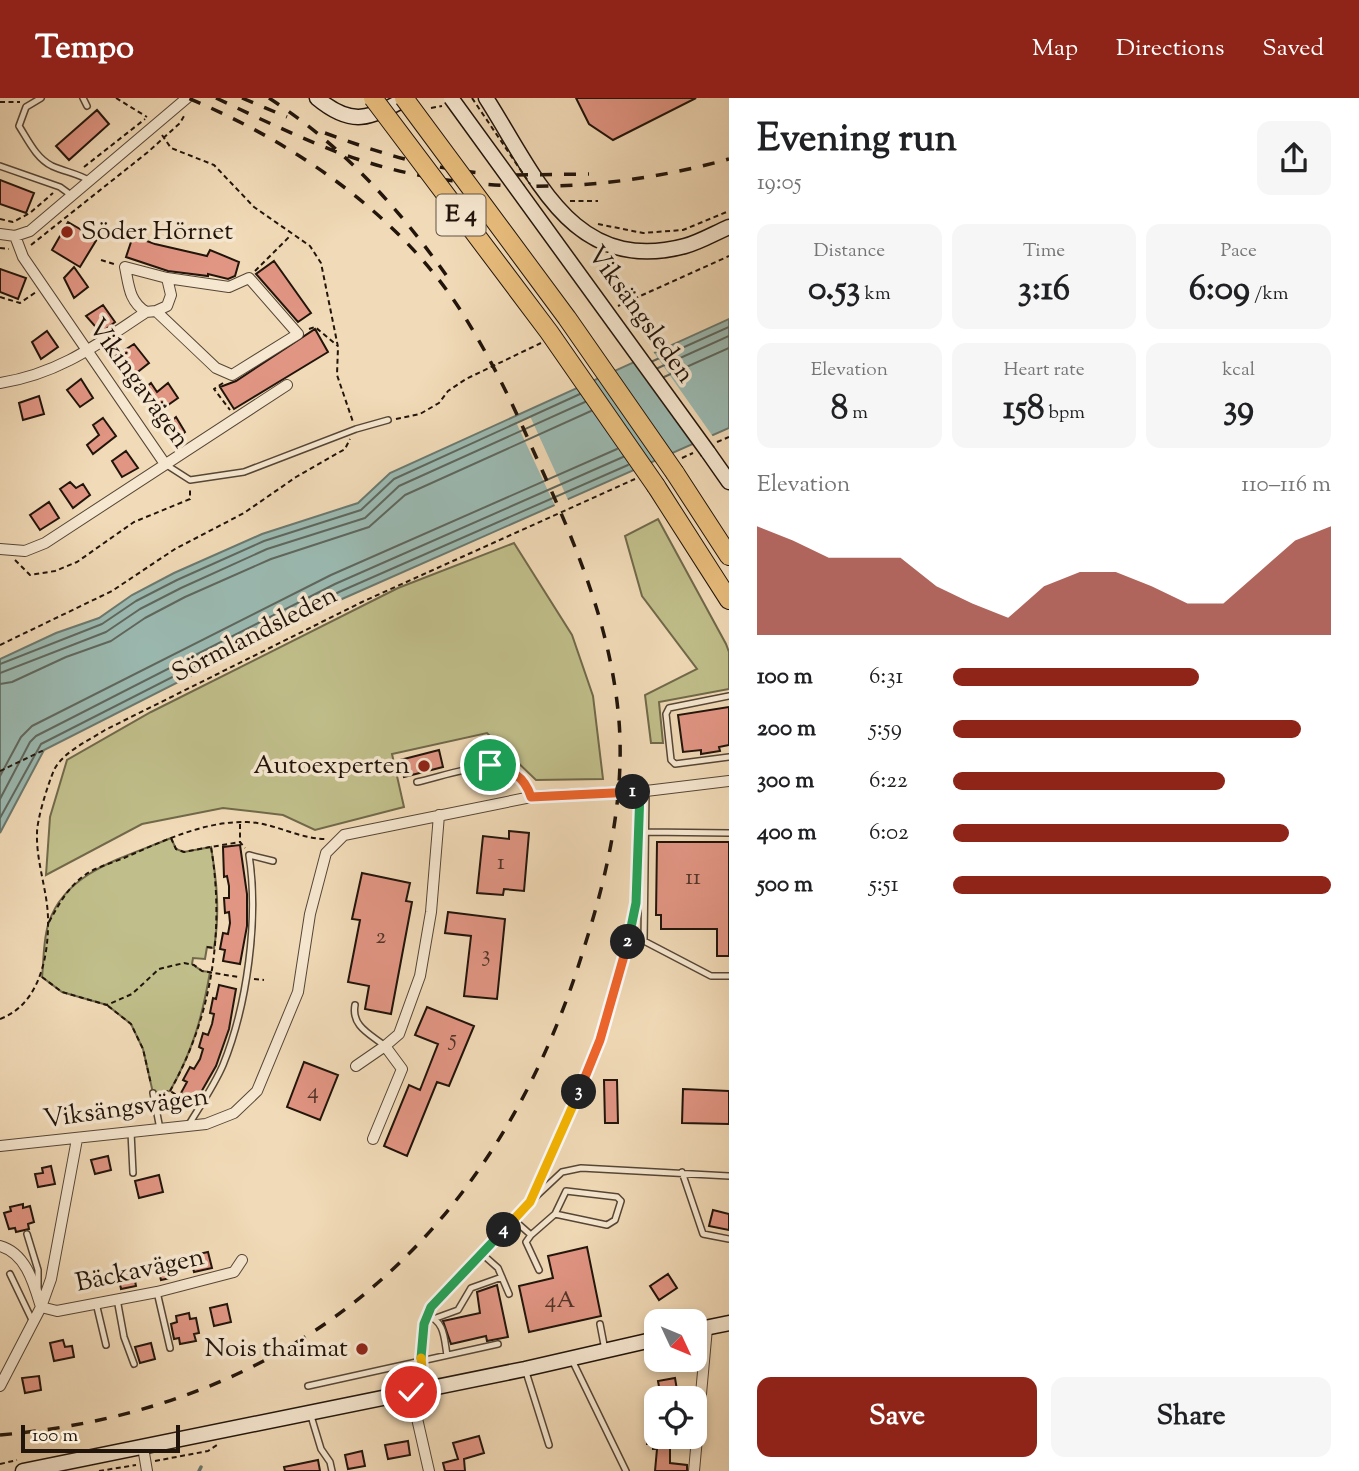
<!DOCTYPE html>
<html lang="en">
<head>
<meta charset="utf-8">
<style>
	body { margin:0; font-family:"Sorts Mill Goudy",serif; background:#f6f6f6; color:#202124; height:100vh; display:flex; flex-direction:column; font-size:26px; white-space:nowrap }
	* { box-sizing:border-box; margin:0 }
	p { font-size:23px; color:#757577 }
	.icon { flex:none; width:38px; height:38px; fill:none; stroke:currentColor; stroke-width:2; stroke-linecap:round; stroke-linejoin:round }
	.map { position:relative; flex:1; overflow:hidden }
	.drawer { display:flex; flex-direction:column; background:#fff; width:630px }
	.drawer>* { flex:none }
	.needle { width:46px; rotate:134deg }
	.controls { position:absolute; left:644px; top:1211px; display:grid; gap:14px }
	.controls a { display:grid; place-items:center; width:63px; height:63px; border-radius:14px; background:#fff; box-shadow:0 4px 10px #0003; font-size:35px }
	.scale { position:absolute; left:21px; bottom:18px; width:159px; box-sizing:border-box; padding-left:7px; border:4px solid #21140b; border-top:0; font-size:19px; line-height:24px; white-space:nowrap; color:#21140b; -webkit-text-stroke:5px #f6e7d0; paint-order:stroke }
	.pin { position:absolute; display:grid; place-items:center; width:60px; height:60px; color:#fff; margin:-30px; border:4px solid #fff; border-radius:50%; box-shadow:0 2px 7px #0007 }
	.km { position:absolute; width:35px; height:35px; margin:-18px; border-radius:50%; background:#222; color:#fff; font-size:19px; line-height:35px; text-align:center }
	.round { display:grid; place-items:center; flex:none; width:74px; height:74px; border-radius:14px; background:#f6f6f6 }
	.summary { display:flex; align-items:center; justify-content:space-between; height:119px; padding:0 28px }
	h1 { font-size:38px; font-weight:700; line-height:52px }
	.metrics { display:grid; grid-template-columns:repeat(3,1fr); gap:10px; height:119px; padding:7px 28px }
	.metrics div { display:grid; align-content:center; border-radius:14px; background:#f6f6f6; text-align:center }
	.metrics b { font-size:35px; font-weight:700 }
	.metrics small { font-size:19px; font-weight:400 }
	.metrics p { font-size:19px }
	.chart { height:196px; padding:14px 28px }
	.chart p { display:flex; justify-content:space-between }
	.chart svg { width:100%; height:126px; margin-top:7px; fill:#8f2418; opacity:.7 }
	.action { display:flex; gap:14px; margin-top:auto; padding:14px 28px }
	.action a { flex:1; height:80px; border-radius:14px; background:#8f2418; color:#fff; font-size:28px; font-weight:700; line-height:80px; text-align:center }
	.action a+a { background:#f6f6f6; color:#202124 }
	ul { padding:0 28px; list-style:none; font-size:23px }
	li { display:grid; grid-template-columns:112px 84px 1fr; align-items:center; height:52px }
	li i { height:18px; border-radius:9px; background:#8f2418 }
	header { display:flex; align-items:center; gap:42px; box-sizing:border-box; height:98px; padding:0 35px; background:#8f2418; color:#fff }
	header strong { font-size:33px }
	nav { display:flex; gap:38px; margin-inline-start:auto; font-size:24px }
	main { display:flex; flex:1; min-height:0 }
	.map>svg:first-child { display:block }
	.green { fill:#c0be8a; stroke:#70694a; stroke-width:2 }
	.water { fill:#9bbab2; stroke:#6a786f; stroke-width:2 }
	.pier { fill:#f1dab7 }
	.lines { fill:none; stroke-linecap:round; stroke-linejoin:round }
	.shore { stroke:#5e675e; stroke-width:2 }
	.stream { stroke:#6a786f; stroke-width:3.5 }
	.building { fill:#e19583; stroke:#21140b; stroke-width:2 }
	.lane-casing { stroke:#554636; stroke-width:8 }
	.street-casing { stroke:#554636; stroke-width:12 }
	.secondary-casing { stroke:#21140b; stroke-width:17 }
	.highway-casing { stroke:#21140b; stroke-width:20 }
	.path { stroke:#21140b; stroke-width:2; stroke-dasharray:5 3.5; stroke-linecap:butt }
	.lane { stroke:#f6e7d0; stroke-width:5 }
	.street { stroke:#f6e7d0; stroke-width:10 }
	.secondary { stroke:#f6e7d0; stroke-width:14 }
	.highway { stroke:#e8bd7c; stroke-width:18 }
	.rail { stroke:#21140b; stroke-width:3.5; stroke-dasharray:12 12; stroke-linecap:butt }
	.secondary-bridge-casing { stroke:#21140b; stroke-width:17; stroke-linecap:butt }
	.highway-bridge-casing { stroke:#21140b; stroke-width:20; stroke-linecap:butt }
	.path-bridge { stroke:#21140b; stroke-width:2; stroke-dasharray:5 3.5; stroke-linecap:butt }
	.secondary-bridge { stroke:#f6e7d0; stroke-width:14 }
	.highway-bridge { stroke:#e8bd7c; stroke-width:18 }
	.split-1-casing { stroke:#fff; stroke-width:14 }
	.split-2-casing { stroke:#fff; stroke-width:14 }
	.split-3-casing { stroke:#fff; stroke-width:14 }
	.split-4-casing { stroke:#fff; stroke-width:14 }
	.split-5-casing { stroke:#fff; stroke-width:14 }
	.split-6-casing { stroke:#fff; stroke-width:14 }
	.split-1 { stroke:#f0652b; stroke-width:9 }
	.split-2 { stroke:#22a559; stroke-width:9 }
	.split-3 { stroke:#f0652b; stroke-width:9 }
	.split-4 { stroke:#f5b400; stroke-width:9 }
	.split-5 { stroke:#22a559; stroke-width:9 }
	.split-6 { stroke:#f5b400; stroke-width:9 }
	.poi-dot { fill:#8f2418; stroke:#f6e7d0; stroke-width:2.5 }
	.labels { text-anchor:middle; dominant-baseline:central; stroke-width:7; stroke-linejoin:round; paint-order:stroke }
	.number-label { font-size:23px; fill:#513429 }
	.shield { fill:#f6e7d0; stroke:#615346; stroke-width:2 }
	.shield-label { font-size:24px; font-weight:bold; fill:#21140b }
	.poi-label { font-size:26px; fill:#21140b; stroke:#f6e7d0; text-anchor:end }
	.street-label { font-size:26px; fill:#21140b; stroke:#f6e7d0 }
</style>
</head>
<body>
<header>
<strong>Tempo</strong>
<nav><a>Map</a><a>Directions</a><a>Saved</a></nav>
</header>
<main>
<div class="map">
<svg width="729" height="1373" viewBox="0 0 729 1373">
	<rect width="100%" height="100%" fill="#f1dab7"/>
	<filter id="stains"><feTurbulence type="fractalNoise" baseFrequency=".00286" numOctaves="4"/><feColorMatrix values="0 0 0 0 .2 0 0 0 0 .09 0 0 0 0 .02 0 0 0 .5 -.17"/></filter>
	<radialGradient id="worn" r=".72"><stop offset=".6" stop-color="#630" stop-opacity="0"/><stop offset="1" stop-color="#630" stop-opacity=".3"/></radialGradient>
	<path class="green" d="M658,421L726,546L729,554V591L659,604L663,645H651L645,597L697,571L642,498L625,438Z
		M514,445L572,537L593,598L603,681L536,682L487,635L392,656L404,709L315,732L283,717L223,710L142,726L46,777L50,719L67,662L151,614L398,490Z
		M171,740L176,751L184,754L211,749C217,784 220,815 214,850L207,849L205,861L193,860L192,866L202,873L210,874C202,920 193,952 170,993L153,995L143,951L131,926L107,907L62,894L42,879C44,862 43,840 49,824C66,773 126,759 171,740Z"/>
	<path class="water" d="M729,221V330L342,501L44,652L0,735V561L56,535L99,520L132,497L174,475L262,436L358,405L390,375Z"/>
	<path class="pier" d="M652,252L714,340L696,348L633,261Z
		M530,318L569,404L556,410L516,324Z"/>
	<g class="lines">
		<path class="shore" d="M653,263L729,229
			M658,270L729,238
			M664,279L729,250
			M0,566L102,526L136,503L177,482L264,443L361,412L394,381L580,296
			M0,575L106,534L140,511L181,490L267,451L365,420L399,388L585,304
			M0,586L12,584L66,559L111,543L145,520L185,499L271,461L369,429L405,397L591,313
			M0,678L21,639L32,628L331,477L617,351
			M0,701L30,644L36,638L335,486L623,359
			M0,720L41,646L339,494L628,367"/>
		<path class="stream" d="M199,1373L201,1369"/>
	</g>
	<path class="building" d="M576,0H696L613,42L589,26Z
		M97,12L109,26L69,62L56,48Z
		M0,82L34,95L26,115L0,106Z
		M68,124L97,141L80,169L52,152Z
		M133,138L155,146L207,158L210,152L239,164L235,178L228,181L208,176V178L168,173L126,159Z
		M274,163L311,215L298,224L256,176Z
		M74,169L88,189L74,200L64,180Z
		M0,171L26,180L18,201L0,194Z
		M103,207L115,224L101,235L86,218Z
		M315,231L328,254L234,311L220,289L236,283Z
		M47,233L58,249L41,261L32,244Z
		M134,246L149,265L130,280L114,259Z
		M81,281L93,300L80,309L67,292Z
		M151,285L157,294L168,285L178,300L155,316L140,294Z
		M39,298L44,316L23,322L19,305Z
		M176,319L185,334L175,342L166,328Z
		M103,320L116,338L93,356L87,347L99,337L93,327Z
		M126,353L138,370L122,379L112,363Z
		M70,384L76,390L83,386L90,397L73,410L60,391Z
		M49,404L59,420L40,432L30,417Z
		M729,609V647L719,649L720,653L701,656V652L683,654L678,617Z
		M439,652L443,669L404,679L400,662Z
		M509,733L529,735L524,793L504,791L503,797L477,795L483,738L509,741Z
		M657,744H729V858H717V831H661V817H656Z
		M240,747L247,796V828L240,866L223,863L225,852L220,851L223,835L228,836L230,825L229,814L225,815L224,800H229V788L227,778L224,779L223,749Z
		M362,775L410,785L406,803L412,804L391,916L365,911L369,888L348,884L360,822L352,821Z
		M448,814L505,821L497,901L464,898L471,838L445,835Z
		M219,887L236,891L229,931L216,968L196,1003L181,995L187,984L183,982L190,969L194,971L200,961L203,951L199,949L203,935L208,937L212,926L214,916L210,915L213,900L216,901Z
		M427,909L474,928L449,988L437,984L407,1058L384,1048L409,987L420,992L438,946L415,937Z
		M304,964L338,977L320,1022L287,1009Z
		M604,982H617L618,1025H605Z
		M683,991L729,993V1026L682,1025Z
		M108,1058L111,1072L95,1076L91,1062Z
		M51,1068L55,1086L38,1089L35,1076L43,1075L42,1070Z
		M159,1077L163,1094L139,1100L135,1083Z
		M23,1106V1110L30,1108L34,1124L28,1126L29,1131L16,1134L15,1130L9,1131L4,1115L11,1113L10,1109Z
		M713,1112L729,1116V1132L709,1128Z
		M587,1149L601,1218L529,1234L519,1188L553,1180L548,1158Z
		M208,1154L212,1170L194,1174L190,1158Z
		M172,1164L175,1179L161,1182L157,1168Z
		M133,1173L136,1188L121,1191L118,1176Z
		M668,1176L677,1190L659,1202L650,1188Z
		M497,1187L508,1239L487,1243L486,1238L451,1246L443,1223L480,1215L477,1194Z
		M227,1206L231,1224L214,1228L210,1210Z
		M189,1215L190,1221L196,1220L199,1235L194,1236L196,1243L180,1246L179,1240L174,1241L171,1226L177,1224L176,1218Z
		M63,1242L65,1249L72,1248L74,1259L54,1263L50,1245Z
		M151,1245L155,1261L140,1265L135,1249Z
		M39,1278L41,1292L25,1295L22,1280Z
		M675,1280L678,1298L661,1300L658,1283Z
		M656,1333V1339H670V1365L687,1367V1373H655L657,1351H653V1346H647V1334Z
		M479,1338L484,1355L464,1361L465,1373H445L443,1365L458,1361L453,1345Z
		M408,1343L410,1357L388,1361L385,1347Z
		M362,1353L365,1368L348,1371L345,1357Z
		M318,1362L320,1373H285L284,1369Z"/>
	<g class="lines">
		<g class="lane-casing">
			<path id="lane" d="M41,0L26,9L19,28C28,42 36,60 52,68C65,74 77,75 90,83
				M83,0L87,8
				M0,68L60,89L71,97
				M165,366L190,382L244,374L356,331L388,322
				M729,598L669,610L666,616L671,662L675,666L729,659
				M417,684C454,676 516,648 531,699
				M646,693L644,843L711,878H729
				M646,734L729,735
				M355,907C351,928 370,936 385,948
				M153,995L160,1031
				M188,1028C200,1008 214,988 223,967C247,908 259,821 249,757L273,763
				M131,1034L133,1075
				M682,1074L703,1136L729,1141
				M514,1122L531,1137L555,1116L566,1093L617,1099L621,1103L615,1122L607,1127L555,1116
				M27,1136L38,1172V1191
				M531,1137L526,1144L539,1172
				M481,1155L498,1170L509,1196
				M10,1176L33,1224
				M157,1194L170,1250
				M117,1201L124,1239L134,1266
				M96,1205L106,1247
				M426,1217C445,1223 444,1240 447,1257
				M436,1220L458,1212L471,1190L502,1179
				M600,1226L605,1252
				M572,1262L626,1373
				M526,1274L549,1347
				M308,1288L498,1246
				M424,1291L420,1252L424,1226L431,1209L530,1104L562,1074L581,1070L729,1078
				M311,1318L321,1351L330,1364L332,1373"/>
		</g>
		<g class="street-casing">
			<path id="street" d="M0,136L15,138L30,133L187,0
				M15,138L23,159L165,366
				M156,213L167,208L171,197L167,180
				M0,285C59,276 98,246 146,214L156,213L216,270L232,277L298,236L249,180L229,189L167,180L125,169C129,188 129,203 146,214
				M0,451L25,453L45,445L287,287
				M356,968L385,948
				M373,1041L402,971L385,948L399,936L420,878L431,814L439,717
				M0,1048L206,1026L234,1015L257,993L298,894L310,816L326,755L344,737L536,698L646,693L729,683
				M0,1148C26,1155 34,1186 41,1209
				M41,1209L57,1213L157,1194L234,1174L242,1162
				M0,1288L41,1209L51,1181L77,1041
				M411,1294L429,1373
				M143,1349L147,1373
				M694,1373L707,1230"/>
		</g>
		<g class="secondary-casing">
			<path id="secondary" d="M317,0C353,30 370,20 407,0
				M486,0C535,76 572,178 685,148C700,144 715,135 729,129
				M708,354L729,384
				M695,1232L729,1225
				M23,1373L525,1271L656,1241"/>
		</g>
		<g class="highway-casing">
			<path id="highway" d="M675,375L729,458
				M656,388L729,502"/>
		</g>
		<path class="path" d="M116,0L147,19
			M0,4H20
			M431,10L442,8
			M162,37L171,50L214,67L254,109L310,148L321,165L338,249L337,277L353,324
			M84,69L145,21
			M570,103H598
			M0,121L13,124L30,115L53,95
			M598,126L643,135L683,132L729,113
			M31,147L148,54L180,25L184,18
			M0,150L9,151
			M101,162L117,167
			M255,173L291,137
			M0,199L20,205L36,194
			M618,208L729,158
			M309,231L315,229L338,248
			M223,285L214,291L230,312
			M396,321L420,316L439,305L448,293L466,281L541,245
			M717,344L729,339
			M682,360L693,355
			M15,462L30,477L55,473L77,464L134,424L190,401V390
			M0,547L112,493L175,451L244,415L296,379L345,351L350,341
			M0,673L44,652
			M240,726V744L245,750
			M171,740L176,751L184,754L210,749
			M49,824C59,806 68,789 85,777C96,769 112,765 124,760C163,743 204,723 247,724C275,725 299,741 326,741
			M207,849L213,850
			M42,879L62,894L107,907L132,896L159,871L184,865L194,867L202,873L238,879
			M254,881L264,882
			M108,908L131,926L143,951L151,986
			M0,921C38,907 48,862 48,826C49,796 36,766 37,735C37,721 48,686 54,672C63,654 88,643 105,632L362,504L635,381
			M170,993C212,919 225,832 211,749L240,744
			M163,994L170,993L192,1006
			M539,1084C583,994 615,904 635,806
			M155,1363L208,1353L217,1347
			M0,1366L17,1362
			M99,1373L136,1367"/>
		<use href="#lane" class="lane"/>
		<use href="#street" class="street"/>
		<use href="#secondary" class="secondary"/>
		<use href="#highway" class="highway"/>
		<path class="rail" d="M216,0C256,19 296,38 337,54C462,101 603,96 729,61
			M242,0L287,19
			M269,0C344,49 400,111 451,184
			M325,35C377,54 426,70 481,75
			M516,77L589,76
			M0,1337C299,1311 498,1133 584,850C607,778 625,700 619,623C611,526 573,440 533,352C512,304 489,257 461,213C398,115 293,44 188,0"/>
		<g class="secondary-bridge-casing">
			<path id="secondary-bridge" d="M451,0L708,354"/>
		</g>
		<g class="highway-bridge-casing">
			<path id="highway-bridge" d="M373,0L549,234L656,388
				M404,0L567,220L675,375"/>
		</g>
		<path class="path-bridge" d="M472,0L530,86"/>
		<use href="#secondary-bridge" class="secondary-bridge"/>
		<use href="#highway-bridge" class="highway-bridge"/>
	</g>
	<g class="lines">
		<g class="split-1-casing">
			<path id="split-1" d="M490,667C511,672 524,677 531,699L633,694"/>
		</g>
		<g class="split-2-casing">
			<path id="split-2" d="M628,844L636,805L640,693L633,694"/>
		</g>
		<g class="split-3-casing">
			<path id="split-3" d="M579,994L600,942L628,844"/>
		</g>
		<g class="split-4-casing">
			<path id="split-4" d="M504,1132L530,1104L579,994"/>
		</g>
		<g class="split-5-casing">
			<path id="split-5" d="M421,1260L424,1226L431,1209L504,1132"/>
		</g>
		<g class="split-6-casing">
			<path id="split-6" d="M411,1294L424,1291L421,1260"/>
		</g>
		<use href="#split-1" class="split-1"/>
		<use href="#split-2" class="split-2"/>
		<use href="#split-3" class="split-3"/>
		<use href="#split-4" class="split-4"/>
		<use href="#split-5" class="split-5"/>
		<use href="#split-6" class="split-6"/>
	</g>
	<g class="poi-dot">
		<circle cx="67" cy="134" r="7"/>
		<circle cx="424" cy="668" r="7"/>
		<circle cx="362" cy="1251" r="7"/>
	</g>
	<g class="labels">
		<g class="number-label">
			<text x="501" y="765">1</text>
			<text x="693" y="780">11</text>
			<text x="381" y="839">2</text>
			<text x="486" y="857">3</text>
			<text x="453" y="941">5</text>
			<text x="313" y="994">4</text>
			<text x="560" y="1203">4A</text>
		</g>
		<rect class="shield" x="436.5" y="96.5" width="49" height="41" rx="5"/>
		<g class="shield-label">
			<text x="461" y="117">E 4</text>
		</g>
		<g class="poi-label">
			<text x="81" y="134" text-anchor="start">Söder Hörnet</text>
			<text x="410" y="668">Autoexperten</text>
			<text x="348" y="1251">Nois thaimat</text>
		</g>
		<g class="street-label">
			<text transform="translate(640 217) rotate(54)">Viksängsleden</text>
			<text transform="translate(138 286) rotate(54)">Vikingavägen</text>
			<text transform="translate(255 537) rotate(-27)">Sörmlandsleden</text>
			<text transform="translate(126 1011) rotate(-8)">Viksängsvägen</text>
			<text transform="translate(140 1173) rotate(-12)">Bäckavägen</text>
		</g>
	</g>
	<rect width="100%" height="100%" filter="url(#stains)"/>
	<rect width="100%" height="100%" fill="url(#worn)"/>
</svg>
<div class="controls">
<a><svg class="needle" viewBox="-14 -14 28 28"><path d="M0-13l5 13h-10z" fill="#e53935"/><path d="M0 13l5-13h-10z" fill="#757577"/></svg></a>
<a><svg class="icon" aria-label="locate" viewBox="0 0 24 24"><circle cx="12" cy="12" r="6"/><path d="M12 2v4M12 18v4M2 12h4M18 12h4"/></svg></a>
</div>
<div class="scale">100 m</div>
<div class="pin" style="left:490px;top:667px;background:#1e9e55"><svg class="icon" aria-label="arrive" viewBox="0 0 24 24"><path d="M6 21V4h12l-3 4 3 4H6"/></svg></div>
<div class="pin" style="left:411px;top:1294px;background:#d93025"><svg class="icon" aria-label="check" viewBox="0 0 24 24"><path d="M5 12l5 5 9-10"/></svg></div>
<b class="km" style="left:633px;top:694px">1</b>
<b class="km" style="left:628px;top:844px">2</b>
<b class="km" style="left:579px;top:994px">3</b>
<b class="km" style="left:504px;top:1132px">4</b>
</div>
<section class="drawer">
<div class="summary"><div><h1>Evening run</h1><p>19:05</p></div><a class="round"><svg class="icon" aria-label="share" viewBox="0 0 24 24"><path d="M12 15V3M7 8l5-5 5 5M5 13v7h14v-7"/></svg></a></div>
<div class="metrics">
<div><p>Distance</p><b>0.53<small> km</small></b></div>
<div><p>Time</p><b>3:16</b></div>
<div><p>Pace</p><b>6:09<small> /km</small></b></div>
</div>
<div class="metrics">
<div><p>Elevation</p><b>8<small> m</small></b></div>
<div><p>Heart rate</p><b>158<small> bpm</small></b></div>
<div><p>kcal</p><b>39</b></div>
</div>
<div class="chart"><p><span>Elevation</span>110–116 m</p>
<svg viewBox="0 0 160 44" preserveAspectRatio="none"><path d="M0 44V6L10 11L20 17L30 17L40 17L50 27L60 33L70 38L80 27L90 22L100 22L110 27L120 33L130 33L140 22L150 11L160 6V44z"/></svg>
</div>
<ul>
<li><b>100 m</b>6:31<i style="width:65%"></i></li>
<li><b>200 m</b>5:59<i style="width:92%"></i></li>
<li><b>300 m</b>6:22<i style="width:72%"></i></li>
<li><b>400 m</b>6:02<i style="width:89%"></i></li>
<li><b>500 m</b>5:51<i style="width:100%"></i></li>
</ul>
<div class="action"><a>Save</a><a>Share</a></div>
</section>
</main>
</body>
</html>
